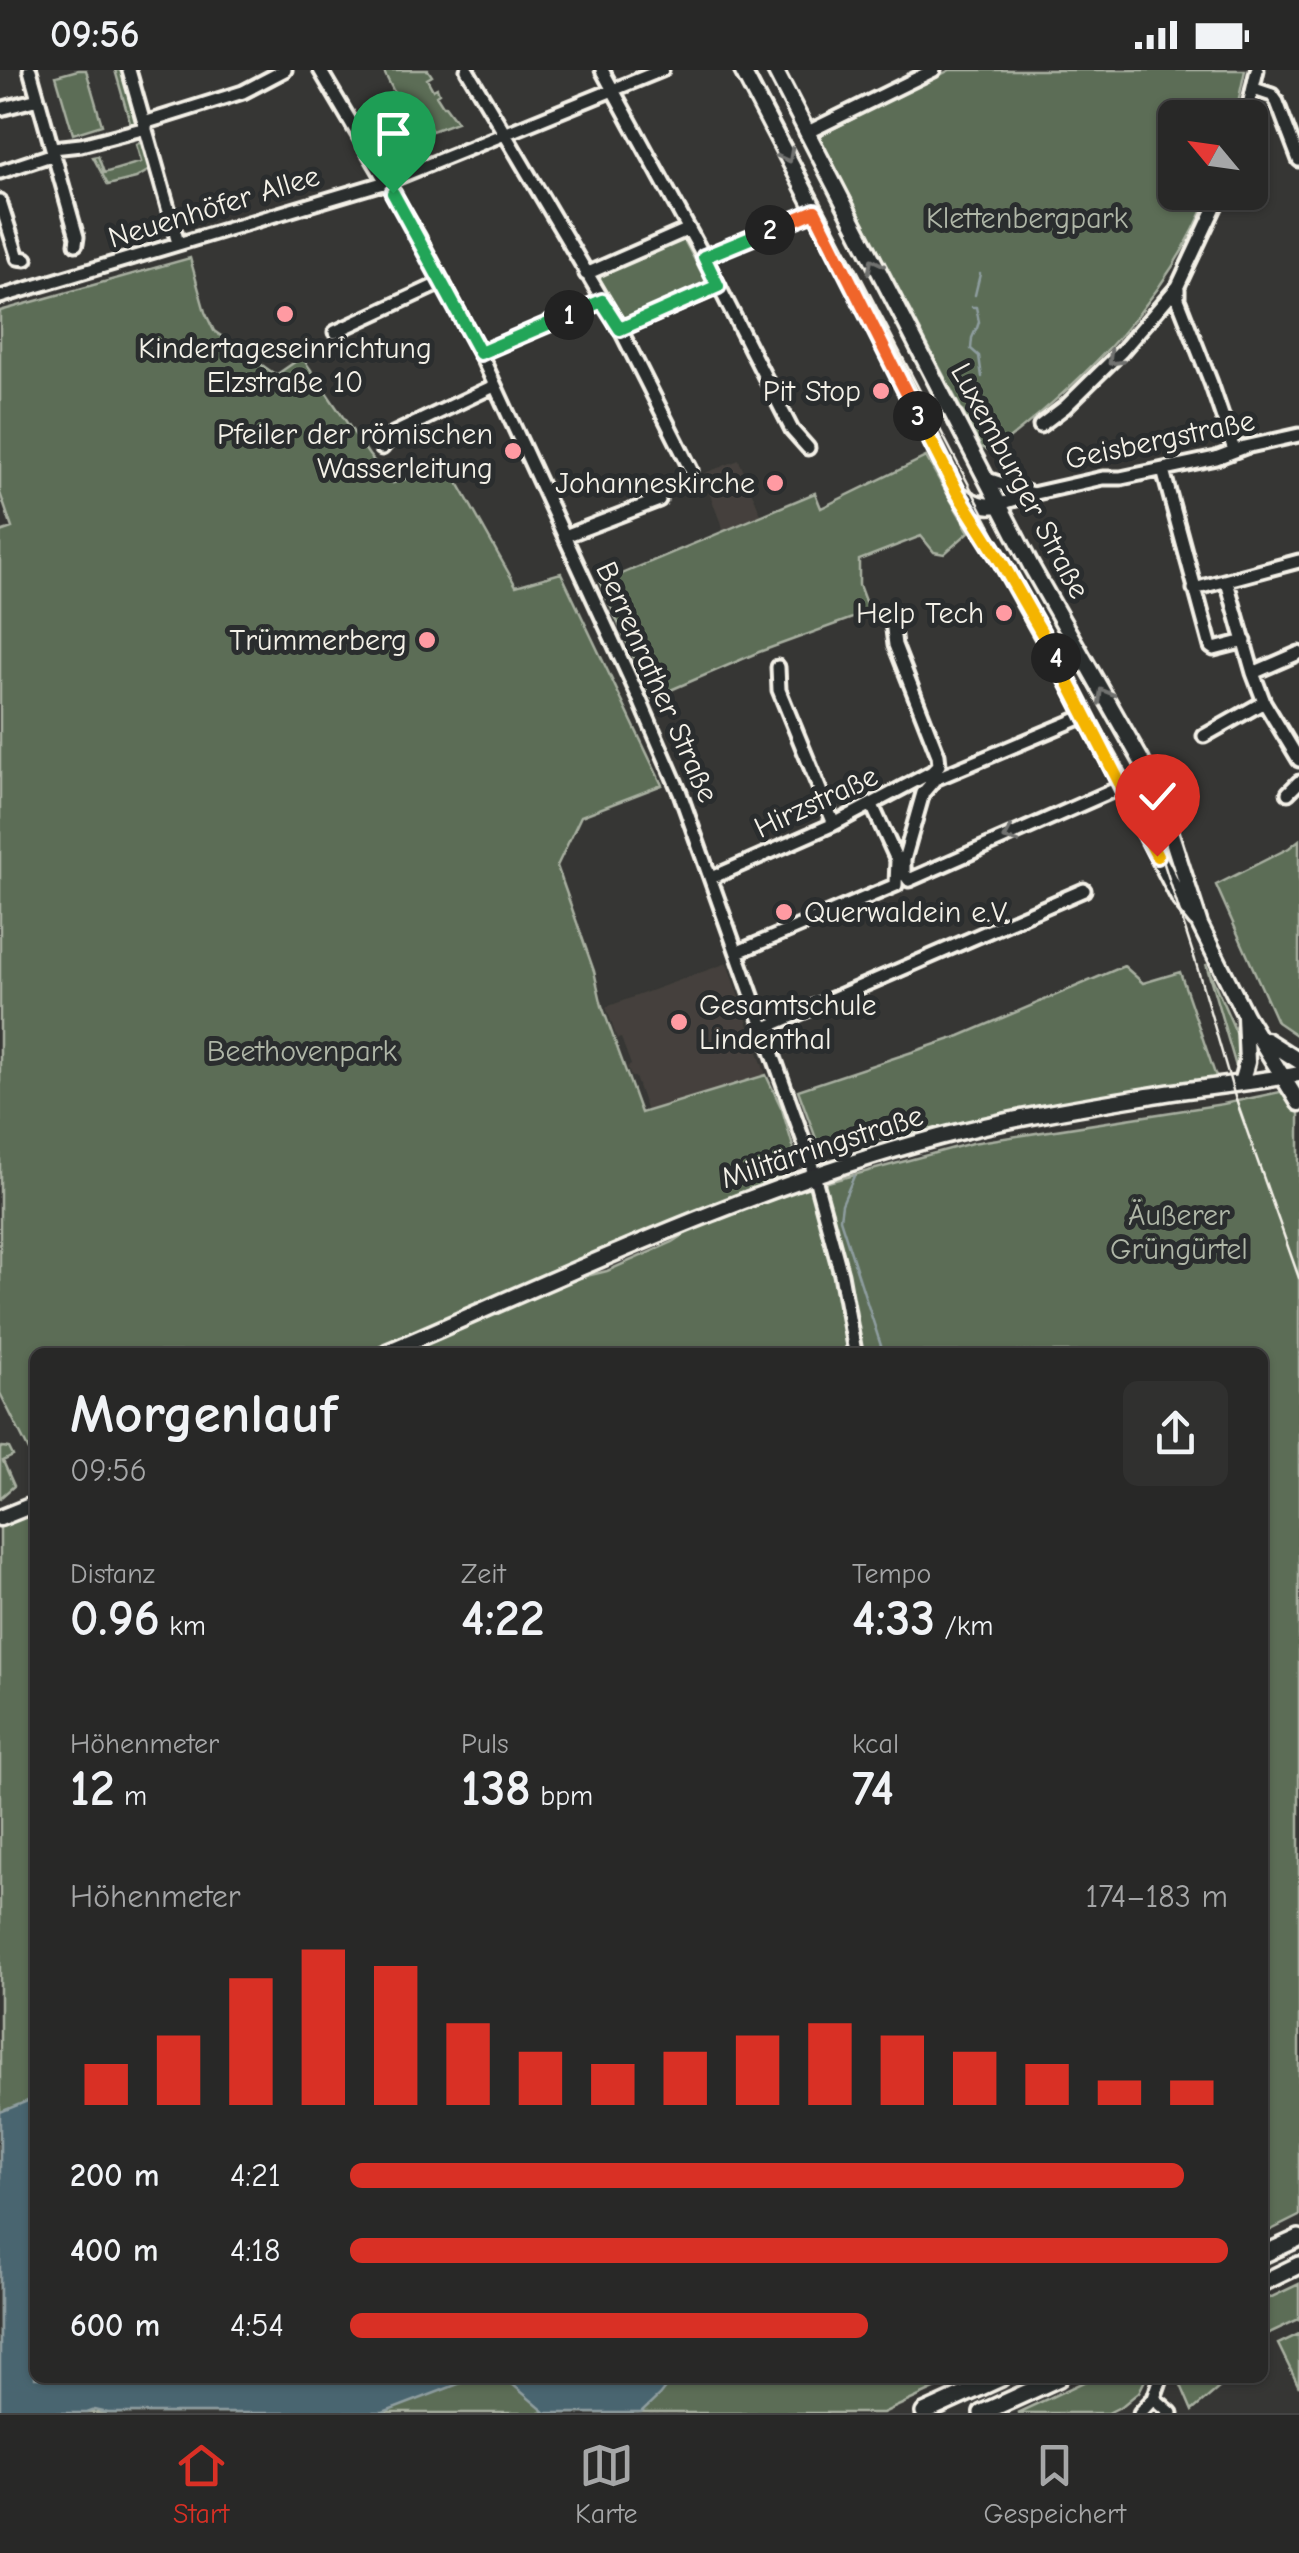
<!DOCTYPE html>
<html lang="de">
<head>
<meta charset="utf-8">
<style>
	body { margin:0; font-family:"Comic Neue",sans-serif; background:#30302f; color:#f1f3f6; height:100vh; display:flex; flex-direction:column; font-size:38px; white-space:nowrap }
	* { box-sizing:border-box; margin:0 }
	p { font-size:32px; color:#a5a6a7 }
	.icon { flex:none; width:55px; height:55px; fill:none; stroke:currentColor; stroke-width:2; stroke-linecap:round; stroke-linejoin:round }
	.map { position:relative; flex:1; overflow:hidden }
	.drawer { position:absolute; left:30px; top:1278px; width:1238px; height:1035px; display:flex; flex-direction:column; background:#282827; border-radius:15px; box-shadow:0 2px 8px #0004,0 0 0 2px #444 }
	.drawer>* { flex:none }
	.needle { width:65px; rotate:299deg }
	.fabs { position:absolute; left:1158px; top:30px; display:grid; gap:20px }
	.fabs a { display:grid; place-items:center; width:110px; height:110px; border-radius:15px; background:#282827; box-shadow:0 2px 8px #0004,0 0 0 2px #444; font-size:50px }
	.pin { position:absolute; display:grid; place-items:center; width:85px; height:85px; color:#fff; margin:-102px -42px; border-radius:50% 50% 50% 0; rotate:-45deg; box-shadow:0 0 10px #0007 }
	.pin .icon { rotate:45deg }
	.km { position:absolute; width:50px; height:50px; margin:-25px; border-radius:50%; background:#222; color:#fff; font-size:28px; line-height:50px; text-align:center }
	.round { display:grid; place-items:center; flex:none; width:105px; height:105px; border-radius:15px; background:#30302f }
	.headline { display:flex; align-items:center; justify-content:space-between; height:170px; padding:0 40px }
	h1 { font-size:55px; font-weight:800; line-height:75px }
	.metrics { display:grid; grid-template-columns:repeat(3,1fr); gap:15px; height:170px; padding:10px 40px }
	.metrics div { display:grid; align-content:center }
	.metrics b { font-size:50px; font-weight:800 }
	.metrics small { font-size:28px; font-weight:400 }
	.metrics p { font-size:28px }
	.chart { height:280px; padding:20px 40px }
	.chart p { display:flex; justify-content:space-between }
	.chart svg { width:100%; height:180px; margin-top:10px; stroke:#d93025; stroke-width:6 }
	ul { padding:0 40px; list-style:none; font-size:32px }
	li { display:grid; grid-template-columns:160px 120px 1fr; align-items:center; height:75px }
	li i { height:25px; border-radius:12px; background:#d93025 }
	.status { display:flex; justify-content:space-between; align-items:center; height:70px; padding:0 50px; background:#282827; direction:ltr }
	.status svg { height:28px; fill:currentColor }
	.tabs { display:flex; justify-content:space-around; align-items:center; height:140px; border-top:2px solid #444; background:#282827; font-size:28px; color:#a5a6a7 }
	.tabs a { display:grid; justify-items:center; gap:5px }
	.tabs .current { color:#d93025 }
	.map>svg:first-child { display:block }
	.built { fill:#44413c }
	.green { fill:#5b6d57; stroke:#a8afa0; stroke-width:2.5 }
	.water { fill:#4a656f; stroke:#8e9d9f; stroke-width:2.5 }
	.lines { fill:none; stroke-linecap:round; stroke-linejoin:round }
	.stream { stroke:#8e9d9f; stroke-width:2.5 }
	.minor-casing { stroke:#f4f1e8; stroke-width:19 }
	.major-casing { stroke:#f4f1e8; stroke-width:21 }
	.highway-casing { stroke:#f4f1e8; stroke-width:22 }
	.minor { stroke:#2a2d2e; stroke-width:11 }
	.major { stroke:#2a2d2e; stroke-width:14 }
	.highway { stroke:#2a2d2e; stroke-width:15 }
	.tram { stroke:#f4f1e8; stroke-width:2.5 }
	.oneway { stroke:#71726f }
	.split-1-casing { stroke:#fff; stroke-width:20 }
	.split-2-casing { stroke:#fff; stroke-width:20 }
	.split-3-casing { stroke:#fff; stroke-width:20 }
	.split-4-casing { stroke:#fff; stroke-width:20 }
	.split-5-casing { stroke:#fff; stroke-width:20 }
	.split-1 { stroke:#22a559; stroke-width:12 }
	.split-2 { stroke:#22a559; stroke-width:12 }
	.split-3 { stroke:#f0652b; stroke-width:12 }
	.split-4 { stroke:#f5b400; stroke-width:12 }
	.split-5 { stroke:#f5b400; stroke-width:12 }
	.poi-dot { fill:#ff9aa2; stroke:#2a2d2e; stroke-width:4 }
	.labels { text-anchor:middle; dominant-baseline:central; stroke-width:10; stroke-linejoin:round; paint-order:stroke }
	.street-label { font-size:30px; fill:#f4f1e8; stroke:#2a2d2e }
	.park-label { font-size:30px; fill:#afb6a7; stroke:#2a2d2e }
	.poi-label { font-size:30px; fill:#f4f1e8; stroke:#2a2d2e; text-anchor:end }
</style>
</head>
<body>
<div class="status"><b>09:56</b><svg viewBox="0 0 49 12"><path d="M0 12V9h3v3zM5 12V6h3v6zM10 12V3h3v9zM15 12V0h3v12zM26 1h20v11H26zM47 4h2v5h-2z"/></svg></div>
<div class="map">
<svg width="1299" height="2343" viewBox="0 0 1299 2343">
	<rect width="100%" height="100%" fill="#363634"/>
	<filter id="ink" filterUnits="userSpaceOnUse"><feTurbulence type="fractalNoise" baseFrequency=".01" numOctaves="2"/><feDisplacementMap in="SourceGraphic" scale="20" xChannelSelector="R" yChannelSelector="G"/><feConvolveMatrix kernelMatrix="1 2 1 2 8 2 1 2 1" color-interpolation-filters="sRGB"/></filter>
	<g filter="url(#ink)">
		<path class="built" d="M739,390L762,447L724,462L702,404Z
			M727,893L766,1005L647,1042L635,1007H631L627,997L631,995L621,968L617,969L606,937Z"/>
		<path class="green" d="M78,0H86L102,55L73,64L56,6Z
			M115,0H125L139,47L135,55L131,56Z
			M383,0H428L432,6L427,9L433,20L437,18L439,23L436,25L443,36H445L457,52L432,61L430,58L415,64Z
			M950,0H1245L1235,47L1175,48V122L1210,123C1168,230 1085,310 996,379L989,380L981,377L819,66Z
			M143,72L151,99L136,108L108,115L93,87L98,86L104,103L141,92L136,74Z
			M683,168L707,213L623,249L598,205Z
			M190,188L205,242L214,261L276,305L302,287L369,385L393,413L448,395L516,516L561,503L662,715L581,746L557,796L594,901L602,936L641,1043L766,1005L782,1039L796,1087C792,1097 781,1101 779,1108L737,1124L372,1282H35V1393L0,1323V462L12,458L0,423V241Z
			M926,387L969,462L944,484L934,482L921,466L859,490V515L869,542L759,582L652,628L600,513L815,423L821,438Z
			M1299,770V967L1277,952L1216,815L1289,778Z
			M1206,894L1238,967L1241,979L1237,1000Z
			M1124,896L1143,913L1180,902L1216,1007L834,1078L818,1074L798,1020L960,966Z
			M1299,1018V2146L1263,2164L1262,1282H402L570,1210L607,1201L673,1172L696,1157L787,1123L972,1073L1223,1034Z
			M2,1377L9,1378L13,1386L3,1391L14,1416L0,1428V1379Z
			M35,1440V2308H958L883,2343H0V1455Z
			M1299,2214V2249L1263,2266V2231Z
			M1299,2264V2317L1278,2274Z
			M1092,2308H1146L1139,2322L1122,2336L1108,2343H1017Z
			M1178,2308H1217L1220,2317L1192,2341Z"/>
		<path class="water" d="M35,2028V2308H474L383,2343H108L95,2340L87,2343H0V2042Z
			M505,2308H673L659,2326L641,2343H546Z"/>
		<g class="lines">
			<path class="stream" d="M975,225L980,204
				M972,237H976L979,252L977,258
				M976,259L972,268L971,279L979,286L982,307
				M854,1106L842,1134L840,1149L883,1282"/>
			<g class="minor-casing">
				<path id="minor" d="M30,0L77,167L76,174
					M129,0L178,173
					M320,0L418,166L480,283L640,630L680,723L809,1086L841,1204L855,1282
					M467,0L620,259L691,400
					M602,0L704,187L792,360L808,378
					M1254,19L1272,25L1277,32L1299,90
					M0,39L38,29
					M1246,48L1257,0
					M144,53L243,22L285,0
					M806,63L934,0
					M53,78L81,75L146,58
					M0,102L54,84
					M0,131L18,188L26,189
					M704,187L815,141
					M586,204L689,159
					M1178,216V229L1211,313L1234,380
					M0,227L386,112L662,0
					M620,259L718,217
					M335,262L443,212
					M480,283L602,231
					M1040,356L1065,337L1122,281L1178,216L1222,122
					M382,378L393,364L494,316
					M1163,400L1211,577L1214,579L1245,571
					M987,409L1032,424
					M1000,434L1032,424L1103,408H1121L1216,388L1245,377L1299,365
					M565,466L659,430
					M1227,512L1253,603L1264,632L1299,690
					M1194,519L1299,491
					M778,597L779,620L834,754
					M1253,603L1299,583
					M1085,646L935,709L923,723L904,790V803L909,810L1121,717
					M1204,666L1264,632
					M1288,723L1299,712
					M711,808L834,754L932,702L939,695L938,685L895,575L891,544
					M738,882L896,815L897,790L872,735
					M765,958L1084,820
					M1154,2328L1171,2343
					M1140,2343L1154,2328L1161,2308"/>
			</g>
			<g class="major-casing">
				<path id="major" d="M742,0L855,217L957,422L1002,493L1069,613L1180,830L1196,850
					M775,0L1031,496L1141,690L1161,733L1200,855L1245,945L1299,1033
					M959,424C972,432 985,439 1000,434
					M1266,970L1299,991
					M1241,1013L1247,992L1245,946
					M387,1282C568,1204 748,1118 939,1067C1007,1049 1079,1037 1148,1026C1198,1017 1249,1014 1299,1004
					M0,1448L35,1434"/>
			</g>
			<g class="highway-casing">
				<path id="highway" d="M1262,2185L1299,2168
					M1262,2213L1299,2195
					M924,2343L1001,2308
					M982,2343L1059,2308"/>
			</g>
			<use href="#minor" class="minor"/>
			<use href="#major" class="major"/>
			<use href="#highway" class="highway"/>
			<path class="tram" d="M753,0L994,463L1129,706L1149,747L1195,890L1235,1027L1299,1208"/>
		</g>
		<defs><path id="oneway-chevron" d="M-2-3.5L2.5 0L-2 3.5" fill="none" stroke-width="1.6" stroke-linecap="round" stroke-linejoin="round" transform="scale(2.5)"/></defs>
		<g class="oneway">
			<use href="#oneway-chevron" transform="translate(787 86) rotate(62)"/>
			<use href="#oneway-chevron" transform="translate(874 195) rotate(-117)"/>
			<use href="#oneway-chevron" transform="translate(1114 289) rotate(135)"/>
			<use href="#oneway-chevron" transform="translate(1104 625) rotate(-120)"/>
			<use href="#oneway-chevron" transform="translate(1010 766) rotate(156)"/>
		</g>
	</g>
	<g class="lines" filter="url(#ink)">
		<g class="split-1-casing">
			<path id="split-1" d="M393,123L480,283L569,245"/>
		</g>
		<g class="split-2-casing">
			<path id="split-2" d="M569,245L602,231L620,259L718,216L704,187L770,160"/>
		</g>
		<g class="split-3-casing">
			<path id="split-3" d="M770,160L815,141L918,346"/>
		</g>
		<g class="split-4-casing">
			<path id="split-4" d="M918,346L957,422L1002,493L1056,588"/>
		</g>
		<g class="split-5-casing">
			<path id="split-5" d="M1056,588L1157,786"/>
		</g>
		<use href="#split-1" class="split-1"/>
		<use href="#split-2" class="split-2"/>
		<use href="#split-3" class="split-3"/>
		<use href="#split-4" class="split-4"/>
		<use href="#split-5" class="split-5"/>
	</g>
	<g class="poi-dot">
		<circle cx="285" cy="244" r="10"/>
		<circle cx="881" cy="321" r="10"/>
		<circle cx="513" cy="381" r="10"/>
		<circle cx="775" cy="413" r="10"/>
		<circle cx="1004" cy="543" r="10"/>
		<circle cx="427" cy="570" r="10"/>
		<circle cx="784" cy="842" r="10"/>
		<circle cx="679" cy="952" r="10"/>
	</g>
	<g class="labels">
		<g class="street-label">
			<text transform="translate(214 137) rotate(-17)">Neuenhöfer Allee</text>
			<text transform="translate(1160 370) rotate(-12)">Geisbergstraße</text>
			<text transform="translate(1020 411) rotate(62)">Luxemburger Straße</text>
			<text transform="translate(657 612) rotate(66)">Berrenrather Straße</text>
			<text transform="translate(816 732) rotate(-25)">Hirzstraße</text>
			<text transform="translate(822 1077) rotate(-18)">Militärringstraße</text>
		</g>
		<g class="park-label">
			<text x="1027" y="148">Klettenbergpark</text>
			<text x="302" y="981">Beethovenpark</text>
			<text x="1179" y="1145">Äußerer<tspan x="1179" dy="34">Grüngürtel</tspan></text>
		</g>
		<g class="poi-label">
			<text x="285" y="278" text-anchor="middle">Kindertageseinrichtung<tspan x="285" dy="34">Elzstraße 10</tspan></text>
			<text x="861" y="321">Pit Stop</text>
			<text x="493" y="364">Pfeiler der römischen<tspan x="493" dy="34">Wasserleitung</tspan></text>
			<text x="755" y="413">Johanneskirche</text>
			<text x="984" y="543">Help Tech</text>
			<text x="407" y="570">Trümmerberg</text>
			<text x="804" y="842" text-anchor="start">Querwaldein e.V.</text>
			<text x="699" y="935" text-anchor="start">Gesamtschule<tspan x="699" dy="34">Lindenthal</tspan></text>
		</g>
	</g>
</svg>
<div class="fabs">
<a><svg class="needle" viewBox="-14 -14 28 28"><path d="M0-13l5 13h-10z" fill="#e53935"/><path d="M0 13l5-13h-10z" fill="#a5a6a7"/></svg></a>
</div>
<div class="pin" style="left:393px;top:123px;background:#1e9e55"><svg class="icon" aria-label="arrive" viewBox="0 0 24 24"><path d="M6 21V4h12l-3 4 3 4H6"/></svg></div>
<div class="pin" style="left:1157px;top:786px;background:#d93025"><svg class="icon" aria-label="check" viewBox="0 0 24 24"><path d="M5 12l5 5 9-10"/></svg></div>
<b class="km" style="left:569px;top:245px">1</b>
<b class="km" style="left:770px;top:160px">2</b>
<b class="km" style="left:918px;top:346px">3</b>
<b class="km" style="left:1056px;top:588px">4</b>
<section class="drawer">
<div class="headline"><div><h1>Morgenlauf</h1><p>09:56</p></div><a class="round"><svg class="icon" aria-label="share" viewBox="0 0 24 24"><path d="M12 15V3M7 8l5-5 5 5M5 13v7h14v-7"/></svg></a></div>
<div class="metrics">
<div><p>Distanz</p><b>0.96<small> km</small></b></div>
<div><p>Zeit</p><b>4:22</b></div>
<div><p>Tempo</p><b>4:33<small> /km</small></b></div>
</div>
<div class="metrics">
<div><p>Höhenmeter</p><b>12<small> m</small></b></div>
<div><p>Puls</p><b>138<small> bpm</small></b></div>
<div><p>kcal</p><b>74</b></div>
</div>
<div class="chart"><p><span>Höhenmeter</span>174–183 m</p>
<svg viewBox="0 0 160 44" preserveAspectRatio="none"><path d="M5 44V34M15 44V27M25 44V13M35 44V6M45 44V10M55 44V24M65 44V31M75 44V34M85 44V31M95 44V27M105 44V24M115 44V27M125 44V31M135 44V34M145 44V38M155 44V38"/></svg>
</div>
<ul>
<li><b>200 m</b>4:21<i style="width:95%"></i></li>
<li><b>400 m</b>4:18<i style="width:100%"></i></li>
<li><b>600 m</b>4:54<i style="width:59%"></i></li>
</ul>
</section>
</div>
<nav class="tabs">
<a class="current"><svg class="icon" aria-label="home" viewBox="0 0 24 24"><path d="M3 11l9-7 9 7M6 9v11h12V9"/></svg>Start</a>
<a><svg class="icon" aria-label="map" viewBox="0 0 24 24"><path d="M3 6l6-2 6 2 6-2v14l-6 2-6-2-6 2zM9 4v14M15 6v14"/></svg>Karte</a>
<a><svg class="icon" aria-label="saved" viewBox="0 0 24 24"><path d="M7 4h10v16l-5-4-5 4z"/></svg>Gespeichert</a>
</nav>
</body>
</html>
